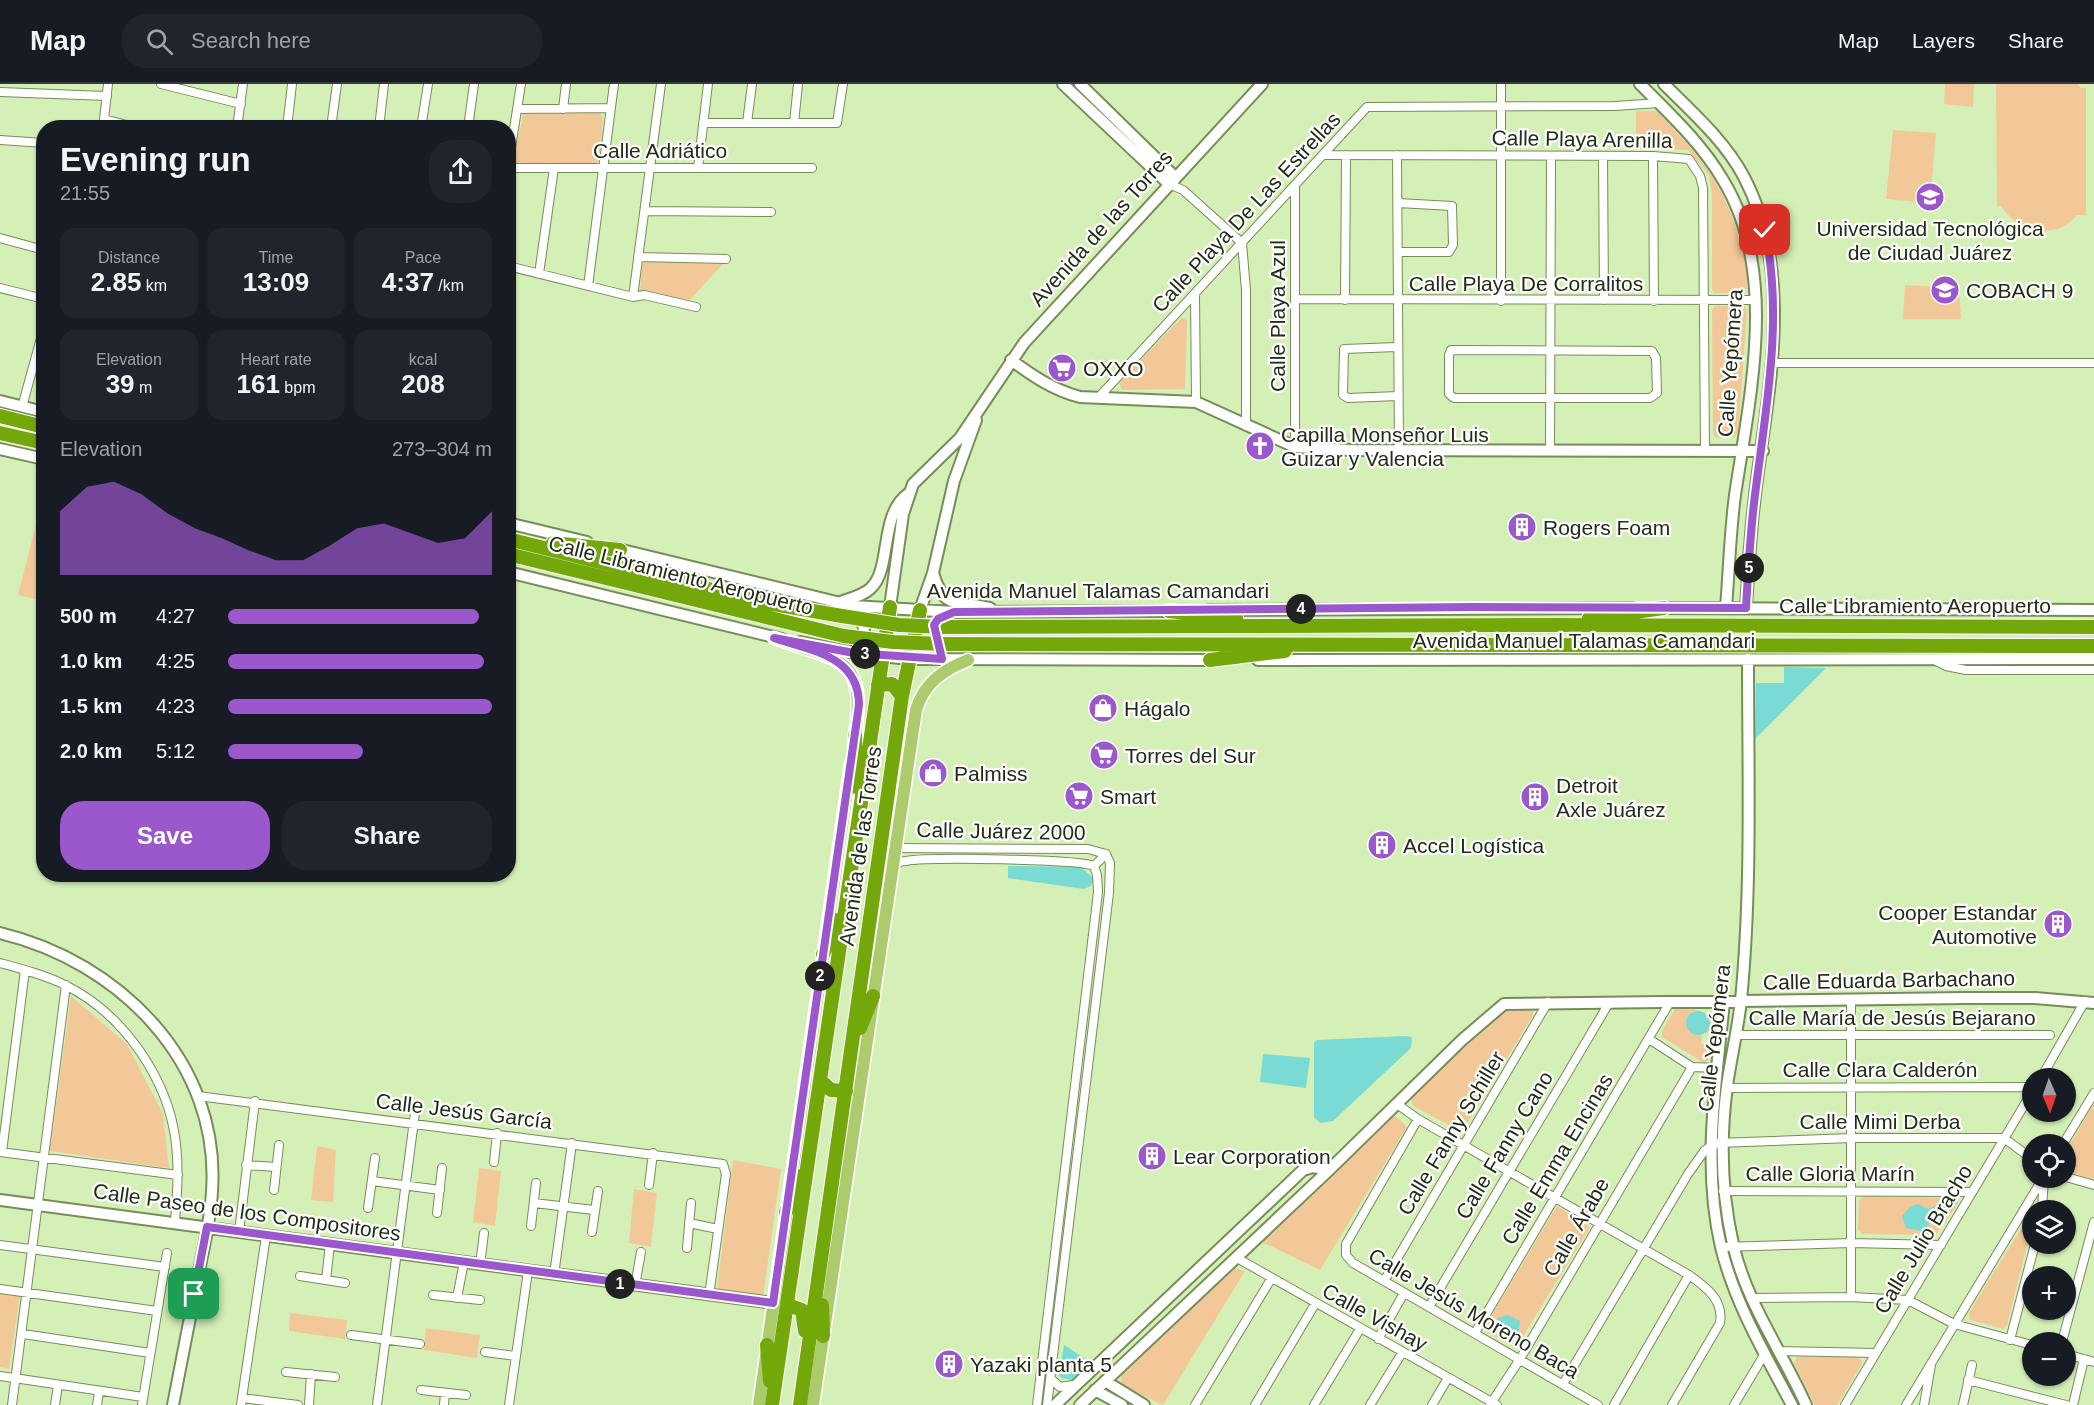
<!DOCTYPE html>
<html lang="en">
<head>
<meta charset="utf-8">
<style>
	body { margin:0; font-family:Helvetica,sans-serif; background:#20242c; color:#f1f3f6; height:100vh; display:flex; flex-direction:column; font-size:22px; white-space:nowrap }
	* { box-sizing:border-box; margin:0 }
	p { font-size:20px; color:#9ea1a6 }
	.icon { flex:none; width:33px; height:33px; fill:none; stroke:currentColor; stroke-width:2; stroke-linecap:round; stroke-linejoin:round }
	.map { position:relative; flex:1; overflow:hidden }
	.details { position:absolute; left:36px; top:36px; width:480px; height:762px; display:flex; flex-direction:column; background:#171b24; border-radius:24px; box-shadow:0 2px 4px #0004 }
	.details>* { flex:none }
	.needle { width:39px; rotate:178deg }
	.buttons { position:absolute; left:2022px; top:984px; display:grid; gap:12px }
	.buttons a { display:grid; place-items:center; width:54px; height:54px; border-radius:50%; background:#171b24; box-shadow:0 2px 4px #0004; font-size:30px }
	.pin { position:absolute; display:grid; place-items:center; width:51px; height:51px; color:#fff; margin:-26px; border-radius:12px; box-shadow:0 3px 9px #0006 }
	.km { position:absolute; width:30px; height:30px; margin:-15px; border-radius:50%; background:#222; color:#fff; font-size:16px; line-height:30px; text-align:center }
	.round { display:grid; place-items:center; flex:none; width:63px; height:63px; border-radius:24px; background:#20242c }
	.headline { display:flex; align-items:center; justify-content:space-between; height:102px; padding:0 24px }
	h1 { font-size:33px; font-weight:600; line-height:45px }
	.metrics { display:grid; grid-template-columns:repeat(3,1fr); gap:9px; height:102px; padding:6px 24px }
	.metrics div { display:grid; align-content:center; border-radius:15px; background:#20242c; text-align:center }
	.metrics b { font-size:26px; font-weight:600 }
	.metrics small { font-size:16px; font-weight:400 }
	.metrics p { font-size:16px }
	.chart { height:168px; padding:12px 24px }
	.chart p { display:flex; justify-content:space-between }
	.chart svg { width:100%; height:108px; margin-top:6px; fill:#9b57cc; opacity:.7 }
	.action { display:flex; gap:12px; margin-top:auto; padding:12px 24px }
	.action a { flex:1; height:69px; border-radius:24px; background:#9b57cc; color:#fff; font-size:24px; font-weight:600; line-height:69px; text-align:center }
	.action a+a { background:#20242c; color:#f1f3f6 }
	ul { padding:0 24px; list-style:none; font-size:20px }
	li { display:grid; grid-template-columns:96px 72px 1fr; align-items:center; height:45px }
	li i { height:15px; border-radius:8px; background:#9b57cc }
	header { display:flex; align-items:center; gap:36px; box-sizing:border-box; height:84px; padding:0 30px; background:#171b24; border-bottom:2px solid #363941 }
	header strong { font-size:28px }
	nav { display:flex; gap:33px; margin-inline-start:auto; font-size:21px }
	.search { width:420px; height:54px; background:#20242c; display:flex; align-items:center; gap:15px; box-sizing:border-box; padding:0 21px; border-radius:24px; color:#9ea1a6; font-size:22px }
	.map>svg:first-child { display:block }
	.green { fill:#f3c899 }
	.water { fill:#79dbd3 }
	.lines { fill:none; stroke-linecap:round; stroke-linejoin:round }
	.street-casing { stroke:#758e58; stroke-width:10 }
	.secondary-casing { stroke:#758e58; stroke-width:14 }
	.primary-casing { stroke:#fff; stroke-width:15 }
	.highway-casing { stroke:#fff; stroke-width:16 }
	.street { stroke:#fff; stroke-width:8 }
	.secondary { stroke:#fff; stroke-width:10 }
	.primary { stroke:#accb6c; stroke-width:12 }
	.highway { stroke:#74a80a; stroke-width:14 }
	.highway-bridge-casing { stroke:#fff; stroke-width:16; stroke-linecap:butt }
	.highway-bridge { stroke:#74a80a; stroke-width:14 }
	.route-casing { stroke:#fff; stroke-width:12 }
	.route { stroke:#9b57cc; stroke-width:8 }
	.labels { text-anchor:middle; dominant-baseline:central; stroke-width:4.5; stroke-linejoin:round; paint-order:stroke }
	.street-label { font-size:21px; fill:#222c16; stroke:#fff }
	.poi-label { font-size:21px; fill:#222c16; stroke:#fff; text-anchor:start }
</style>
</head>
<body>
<header>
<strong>Map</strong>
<div class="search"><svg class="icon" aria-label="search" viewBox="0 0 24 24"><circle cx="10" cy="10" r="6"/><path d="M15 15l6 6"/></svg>Search here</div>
<nav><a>Map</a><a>Layers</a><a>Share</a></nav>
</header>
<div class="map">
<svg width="2094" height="1321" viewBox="0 0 2094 1321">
	<rect width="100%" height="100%" fill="#d4f0b6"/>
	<path class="green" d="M1945,0H1974L1973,23L1944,20Z
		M1996,0H2078L2081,4H2086V131H2077C2055,158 2018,148 2001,122H1997Z
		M1636,27H1657C1704,78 1728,103 1744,173C1746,183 1750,200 1745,209H1715L1712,206V110L1709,91L1688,66L1636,65Z
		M599,29L603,34L599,76L595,80H518L514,77L523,30Z
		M1893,46L1936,49L1930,119L1886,115Z
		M646,178L723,180L687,219L640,209L642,180Z
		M1905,201L1959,204L1961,235H1903Z
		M1715,222H1745L1747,229L1738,349L1734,353L1716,354L1713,350L1712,226Z
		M1182,233L1187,237L1185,305L1122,306L1119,299Z
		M43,413V517L18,511Z
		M71,912L127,960L163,1030L169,1084L50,1067Z
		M1514,919L1533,927V931L1462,1048L1413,1022L1411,1013L1509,920Z
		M1676,923H1689L1711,933L1712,950L1702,949L1701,960L1711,962L1709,976L1704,979L1662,953V947Z
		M2094,1020V1095L2066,1088V1067Z
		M1391,1033H1397L1407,1043L1320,1186L1262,1158Z
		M317,1062L336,1066L333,1118L311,1116Z
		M733,1076L781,1085L763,1212L717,1205Z
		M479,1084L501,1087L495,1142L473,1138Z
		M634,1105L657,1109L651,1163L629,1159Z
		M1864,1112L1955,1114L1958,1119L1936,1151L1862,1150L1858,1146L1859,1116Z
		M1557,1122L1590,1143L1516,1264L1483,1246Z
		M2027,1135L2032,1142L2007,1241L2004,1245L1970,1236L1969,1229Z
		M1234,1184L1245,1187L1163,1321L1122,1301L1121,1290Z
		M0,1208L20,1211L9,1285L0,1283Z
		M290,1229L347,1236L345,1255L289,1247Z
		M426,1244L480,1251L477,1274L424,1266Z
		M1857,1272L1863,1278L1837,1321H1815L1794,1279L1797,1273Z"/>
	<path class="water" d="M1784,583L1826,584L1755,655L1756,599H1784Z
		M1008,782L1081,783L1094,795L1091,802L1084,805L1008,794Z
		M1686 939a12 12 0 1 1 24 0a12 12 0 1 1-24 0Z
		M1406,952L1412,953L1411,964L1333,1037L1320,1039L1314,1033V959L1317,956Z
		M1263,970L1310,974L1306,1004L1260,998Z
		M1955,1114L1958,1119L1931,1130L1928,1143L1921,1147L1906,1144L1902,1132L1910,1123L1918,1120L1928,1125Z
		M1508,1231L1520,1237L1516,1264L1495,1242L1498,1234Z
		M1064,1261L1090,1278L1071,1296L1061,1294L1059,1291Z"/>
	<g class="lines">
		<g class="street-casing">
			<path id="street" d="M161,0L241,20
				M1501,0V217
				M0,8L107,12
				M517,25L611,24
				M563,25L566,0
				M104,35L138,44
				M703,39H837L843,0
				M747,39L752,0
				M794,39L798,0
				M103,44L108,0
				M237,44L243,0
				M287,44L292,0
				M331,44L337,0
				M379,44L384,0
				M421,44L428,0
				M468,44L474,0
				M0,56L44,59
				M1325,71L1653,72L1689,75L1700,92L1703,104L1705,366
				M1397,71L1399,366
				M1603,72L1604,216
				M1653,72L1654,217
				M508,83L521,0
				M508,84H812
				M698,84L708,0
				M1169,100L1183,106L1242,159L1246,206V342
				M1295,102V363
				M645,127L771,128
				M0,154L44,166
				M1398,168H1449L1453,161L1452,122L1398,119
				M638,173L726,175
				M508,182L633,213L644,211L696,223
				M539,190L554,84
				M588,202L614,0
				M0,204L44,215
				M1195,210L1196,318
				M633,213L661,0
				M1295,215L1756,216
				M1345,216L1346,71
				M1397,263L1344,265L1343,311L1348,314L1398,312
				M1451,266L1652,267L1656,274L1657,309L1650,314H1454L1449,310V271Z
				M1771,279H2094
				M1099,313L1367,23L1615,22L1659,19
				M22,323L44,243
				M1550,365L1551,73
				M1934,576L1946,582L1966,586H2094
				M895,764L1088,765L1106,770
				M893,781C897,779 901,777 906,777C927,773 1080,775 1094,782
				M1094,782L1106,770
				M0,879C22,885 45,891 65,901C124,930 169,996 176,1060C179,1086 177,1112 175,1138
				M1851,915V1213
				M1735,951H2050
				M1649,955L1692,983L1718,984
				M2041,994L2085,917
				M1727,1004L2032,1003
				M198,1012L723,1080L726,1090L709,1212
				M1397,1020L1418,1035L1689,1191C1706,1203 1724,1216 1720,1239L1672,1321
				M1418,1035L1346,1160V1171L1353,1179L1598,1321
				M2063,1060L2094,1009
				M0,1068L178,1091
				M2,1068L25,886
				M494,1078L497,1049
				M246,1081L276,1083
				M2066,1093L2094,1101
				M372,1097L440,1106
				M649,1101L653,1069
				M274,1106L279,1061
				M1723,1107L1972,1108
				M534,1119L594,1126
				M368,1124L375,1074
				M2042,1126L2044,1094
				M437,1129L442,1084
				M689,1139L718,1145
				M531,1142L536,1099
				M239,1148L255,1017
				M592,1148L598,1107
				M0,1161L165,1183
				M1721,1163L1851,1159L1941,1161
				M687,1164L691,1119
				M1237,1174L1497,1321
				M480,1181L484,1149
				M554,1191L572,1059
				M300,1192L345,1199
				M326,1196L330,1160
				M1384,1197L1548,918
				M635,1202L641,1168
				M0,1205L157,1227
				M433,1211L480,1216
				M457,1214L464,1178
				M1751,1214L1851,1213L1908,1216L1954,1240L2032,1261
				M1429,1223L1609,919
				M1475,1249L1670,918
				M23,1250L150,1269
				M351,1251L420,1260
				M1378,1255L1404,1209
				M2010,1256L2035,1160
				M2062,1258L2094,1138
				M1778,1267L1876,1269
				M485,1268L516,1272
				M2066,1270L2094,1278
				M286,1288L335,1293
				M0,1292L143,1313
				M1051,1295L1060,1303L1073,1301
				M1968,1296L2066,1321
				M1563,1300L1688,1090L1705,1066L1717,1059L1852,1054H2004L2032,1075
				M421,1306L466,1311
				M242,1314L298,1321
				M12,1321L66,901
				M55,1321L58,1301
				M97,1321L99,1308
				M142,1321L167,1169
				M241,1321L266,1152
				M309,1321L311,1290
				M377,1321L416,1021
				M444,1321L445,1309
				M509,1321L528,1187
				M1037,1321L1098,808L1097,791L1094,782
				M1047,1321L1109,809L1110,779L1106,770
				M1195,1321L1271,1195
				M1255,1321L1315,1220
				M1314,1321L1360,1245
				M1370,1321L1402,1269
				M1432,1321L1448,1294
				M1490,1321L1520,1275L1692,983
				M1614,1321L1689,1191
				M1734,1321L1764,1271
				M1845,1321L2032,1008
				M1906,1321L2043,1094
				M1924,1321L1931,1281
				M1963,1321L1972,1281
				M2073,1321L2084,1275"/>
		</g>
		<g class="secondary-casing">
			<path id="secondary" d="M1063,0L1169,100
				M1080,0L1175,93
				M1640,0C1670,30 1702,60 1723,96C1779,188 1750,311 1735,411C1730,449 1729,487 1726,524
				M1664,0C1692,28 1725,57 1744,93C1797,195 1766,312 1754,420C1750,454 1748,490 1746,524
				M1011,276C1033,292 1053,306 1080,313L1196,318L1295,363L1351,366L1763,367
				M0,317L44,328
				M0,365L44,375
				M508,439L587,458
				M614,464L853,522L954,528L1176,527
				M508,488L782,555
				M933,489C944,527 957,516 990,524
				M837,519C848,515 863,512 871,504C892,484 879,431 908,410
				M890,523L903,430L913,400L960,354L1024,259L1262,0
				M1656,524L2094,526
				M920,526L933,489L954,397L976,336
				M1209,526L1632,524
				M800,558L854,569L909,575L1215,576
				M854,569L864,549L863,530
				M1748,575C1748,689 1752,803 1741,916C1738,945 1731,973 1727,1002C1720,1055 1721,1107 1733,1160C1746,1218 1782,1267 1806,1321
				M1258,576L2094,575
				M0,849C118,877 221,978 212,1107C211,1133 204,1161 199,1187C190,1232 182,1276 173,1321
				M1724,918C1716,999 1702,1082 1721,1163C1735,1220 1765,1270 1792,1321
				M0,1116L773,1219
				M1105,1297L1144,1321
				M1095,1306L1122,1321
				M1055,1321L1303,1086L1313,1083L1329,1086
				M1080,1321L1329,1086L1462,956L1504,920L1964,914H2035L2094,919"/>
		</g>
		<g class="primary-casing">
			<path id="primary" d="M774,554C847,579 867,574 854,659
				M759,1321L851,680
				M813,1321L916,626C924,599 943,586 968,576"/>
		</g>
		<g class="highway-casing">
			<path id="highway" d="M0,332L44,343
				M0,349L44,359
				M508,455L761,518L836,531
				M553,459L620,466
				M508,470L844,552
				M1169,527L1236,534
				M1589,534L1664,524
				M944,543L1544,541L2094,543
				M944,560L2094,562
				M1210,576L1285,567
				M878,601L892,600L902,612
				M855,651L856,703
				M823,870L840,835
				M860,944L873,912
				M822,998L831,1006L846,1007
				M786,1128L801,1092
				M788,1221L802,1226L805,1247
				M822,1221L823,1252
				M767,1261L770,1297
				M772,1321L890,523
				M800,1321L902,612L920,526"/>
		</g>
		<use href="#street" class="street"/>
		<use href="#secondary" class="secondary"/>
		<use href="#primary" class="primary"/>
		<use href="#highway" class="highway"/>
		<g class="highway-bridge-casing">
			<path id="highway-bridge" d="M836,531L899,541L944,543
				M844,552L893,558L944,560"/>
		</g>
		<use href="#highway-bridge" class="highway-bridge"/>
	</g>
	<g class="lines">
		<g class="route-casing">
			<path id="route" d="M194,1210L207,1143L773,1219L859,621C859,572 812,567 774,554L854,569L942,575L934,541L938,535L954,528L1473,523L1746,524C1748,489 1750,454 1754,419C1765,328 1784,237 1765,146"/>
		</g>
		<use href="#route" class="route"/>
	</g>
	<defs>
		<g id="university-disc" transform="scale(1.5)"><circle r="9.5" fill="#9b57cc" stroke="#fff"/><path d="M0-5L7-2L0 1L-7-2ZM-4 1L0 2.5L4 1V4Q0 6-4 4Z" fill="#fff"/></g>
		<g id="school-disc" transform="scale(1.5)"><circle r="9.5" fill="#9b57cc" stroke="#fff"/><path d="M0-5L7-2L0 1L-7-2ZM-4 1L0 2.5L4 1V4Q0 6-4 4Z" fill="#fff"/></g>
		<g id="supermarket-disc" transform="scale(1.5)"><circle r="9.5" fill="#9b57cc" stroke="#fff"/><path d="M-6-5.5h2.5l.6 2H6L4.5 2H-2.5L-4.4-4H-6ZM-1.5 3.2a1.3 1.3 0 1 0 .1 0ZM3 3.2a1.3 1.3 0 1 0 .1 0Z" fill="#fff"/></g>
		<g id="church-disc" transform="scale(1.5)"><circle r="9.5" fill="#9b57cc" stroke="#fff"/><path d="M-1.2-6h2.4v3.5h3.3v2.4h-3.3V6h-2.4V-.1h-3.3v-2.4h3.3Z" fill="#fff"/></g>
		<g id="building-disc" transform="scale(1.5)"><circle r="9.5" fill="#9b57cc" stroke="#fff"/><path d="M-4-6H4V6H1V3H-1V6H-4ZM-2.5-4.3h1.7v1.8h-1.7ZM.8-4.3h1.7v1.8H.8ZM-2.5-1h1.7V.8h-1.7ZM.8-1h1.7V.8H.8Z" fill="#fff"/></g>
		<g id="shop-disc" transform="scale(1.5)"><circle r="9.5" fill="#9b57cc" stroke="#fff"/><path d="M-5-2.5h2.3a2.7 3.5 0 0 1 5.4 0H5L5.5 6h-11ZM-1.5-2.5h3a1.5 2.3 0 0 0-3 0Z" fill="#fff"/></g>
	</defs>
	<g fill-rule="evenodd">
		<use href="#university-disc" x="1930" y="113"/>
		<use href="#school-disc" x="1945" y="206"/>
		<use href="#supermarket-disc" x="1062" y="284"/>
		<use href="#church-disc" x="1260" y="362"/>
		<use href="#building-disc" x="1522" y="443"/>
		<use href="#shop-disc" x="1103" y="624"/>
		<use href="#supermarket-disc" x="1104" y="671"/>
		<use href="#shop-disc" x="933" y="689"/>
		<use href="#supermarket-disc" x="1079" y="712"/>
		<use href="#building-disc" x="1535" y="713"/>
		<use href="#building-disc" x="1382" y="761"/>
		<use href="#building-disc" x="2058" y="840"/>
		<use href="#building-disc" x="1152" y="1072"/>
		<use href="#building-disc" x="949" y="1280"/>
	</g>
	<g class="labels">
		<g class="street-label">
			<text transform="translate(1582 55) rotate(1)">Calle Playa Arenilla</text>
			<text x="660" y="66">Calle Adriático</text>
			<text transform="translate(1246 128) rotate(-47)">Calle Playa De Las Estrellas</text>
			<text transform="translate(1101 144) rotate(-48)">Avenida de las Torres</text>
			<text x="1526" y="199">Calle Playa De Corralitos</text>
			<text transform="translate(1277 232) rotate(-90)">Calle Playa Azul</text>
			<text transform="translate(1730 279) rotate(-86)">Calle Yepómera</text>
			<text transform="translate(681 491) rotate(14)">Calle Libramiento Aeropuerto</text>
			<text x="1098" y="506">Avenida Manuel Talamas Camandari</text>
			<text x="1915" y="521">Calle Libramiento Aeropuerto</text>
			<text x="1584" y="556">Avenida Manuel Talamas Camandari</text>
			<text transform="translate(1001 747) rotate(1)">Calle Juárez 2000</text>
			<text transform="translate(860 762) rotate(-82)">Avenida de las Torres</text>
			<text transform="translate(1889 896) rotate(-1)">Calle Eduarda Barbachano</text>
			<text x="1892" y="933">Calle María de Jesús Bejarano</text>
			<text transform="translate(1714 954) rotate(-83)">Calle Yepómera</text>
			<text x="1880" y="985">Calle Clara Calderón</text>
			<text transform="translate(464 1027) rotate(7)">Calle Jesús García</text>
			<text x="1880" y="1037">Calle Mimi Derba</text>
			<text transform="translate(1451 1049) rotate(-59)">Calle Fanny Schiller</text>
			<text transform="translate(1504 1061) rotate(-59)">Calle Fanny Cano</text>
			<text transform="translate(1557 1075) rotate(-59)">Calle Emma Encinas</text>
			<text x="1830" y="1089">Calle Gloria Marín</text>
			<text transform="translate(247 1128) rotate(8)">Calle Paseo de los Compositores</text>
			<text transform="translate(1576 1143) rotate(-60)">Calle Árabe</text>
			<text transform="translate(1923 1155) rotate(-59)">Calle Julio Bracho</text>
			<text transform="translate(1474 1229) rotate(30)">Calle Jesús Moreno Baca</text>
			<text transform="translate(1375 1233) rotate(29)">Calle Vishay</text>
		</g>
		<g class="poi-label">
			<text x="1930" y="144" text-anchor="middle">Universidad Tecnológica<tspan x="1930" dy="24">de Ciudad Juárez</tspan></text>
			<text x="1966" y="206">COBACH 9</text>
			<text x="1083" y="284">OXXO</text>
			<text x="1281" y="350">Capilla Monseñor Luis<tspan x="1281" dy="24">Guizar y Valencia</tspan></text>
			<text x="1543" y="443">Rogers Foam</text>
			<text x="1124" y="624">Hágalo</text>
			<text x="1125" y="671">Torres del Sur</text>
			<text x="954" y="689">Palmiss</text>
			<text x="1556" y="701">Detroit<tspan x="1556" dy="24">Axle Juárez</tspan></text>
			<text x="1100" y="712">Smart</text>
			<text x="1403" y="761">Accel Logística</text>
			<text x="2037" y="828" text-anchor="end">Cooper Estandar<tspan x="2037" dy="24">Automotive</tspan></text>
			<text x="1173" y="1072">Lear Corporation</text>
			<text x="970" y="1280">Yazaki planta 5</text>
		</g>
	</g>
</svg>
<div class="buttons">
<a><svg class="needle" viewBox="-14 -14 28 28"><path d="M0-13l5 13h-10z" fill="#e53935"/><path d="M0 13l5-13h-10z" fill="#9ea1a6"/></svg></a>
<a><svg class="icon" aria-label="locate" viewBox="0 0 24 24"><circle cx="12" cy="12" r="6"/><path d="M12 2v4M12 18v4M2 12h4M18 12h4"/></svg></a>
<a><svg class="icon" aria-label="layers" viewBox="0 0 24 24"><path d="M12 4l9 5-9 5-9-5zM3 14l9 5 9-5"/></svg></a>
<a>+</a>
<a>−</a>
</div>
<div class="pin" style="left:194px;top:1210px;background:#1e9e55"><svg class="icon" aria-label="arrive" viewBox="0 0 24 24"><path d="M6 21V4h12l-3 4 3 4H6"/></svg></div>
<div class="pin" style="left:1765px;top:146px;background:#d93025"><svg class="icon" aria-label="check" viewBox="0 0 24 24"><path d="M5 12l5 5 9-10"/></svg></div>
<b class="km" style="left:620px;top:1200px">1</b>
<b class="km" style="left:820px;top:892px">2</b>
<b class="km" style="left:865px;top:570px">3</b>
<b class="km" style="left:1301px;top:525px">4</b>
<b class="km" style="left:1749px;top:484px">5</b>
<section class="details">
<div class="headline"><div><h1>Evening run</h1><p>21:55</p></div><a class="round"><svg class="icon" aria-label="share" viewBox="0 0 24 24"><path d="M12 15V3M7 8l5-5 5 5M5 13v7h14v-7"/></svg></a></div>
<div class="metrics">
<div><p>Distance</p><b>2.85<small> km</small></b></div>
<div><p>Time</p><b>13:09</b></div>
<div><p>Pace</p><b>4:37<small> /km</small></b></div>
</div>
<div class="metrics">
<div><p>Elevation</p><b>39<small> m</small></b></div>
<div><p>Heart rate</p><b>161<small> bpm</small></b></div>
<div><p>kcal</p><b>208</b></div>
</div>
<div class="chart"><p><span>Elevation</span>273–304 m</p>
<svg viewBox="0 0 160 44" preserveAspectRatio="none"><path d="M0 44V18L10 8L20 6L30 11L40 19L50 25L60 29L70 34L80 38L90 38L100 32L110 25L120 23L130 27L140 31L150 29L160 18V44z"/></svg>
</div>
<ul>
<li><b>500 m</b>4:27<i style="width:95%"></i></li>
<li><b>1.0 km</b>4:25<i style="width:97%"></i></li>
<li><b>1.5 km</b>4:23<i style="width:100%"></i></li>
<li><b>2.0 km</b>5:12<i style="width:51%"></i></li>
</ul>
<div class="action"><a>Save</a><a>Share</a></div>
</section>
</div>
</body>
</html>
